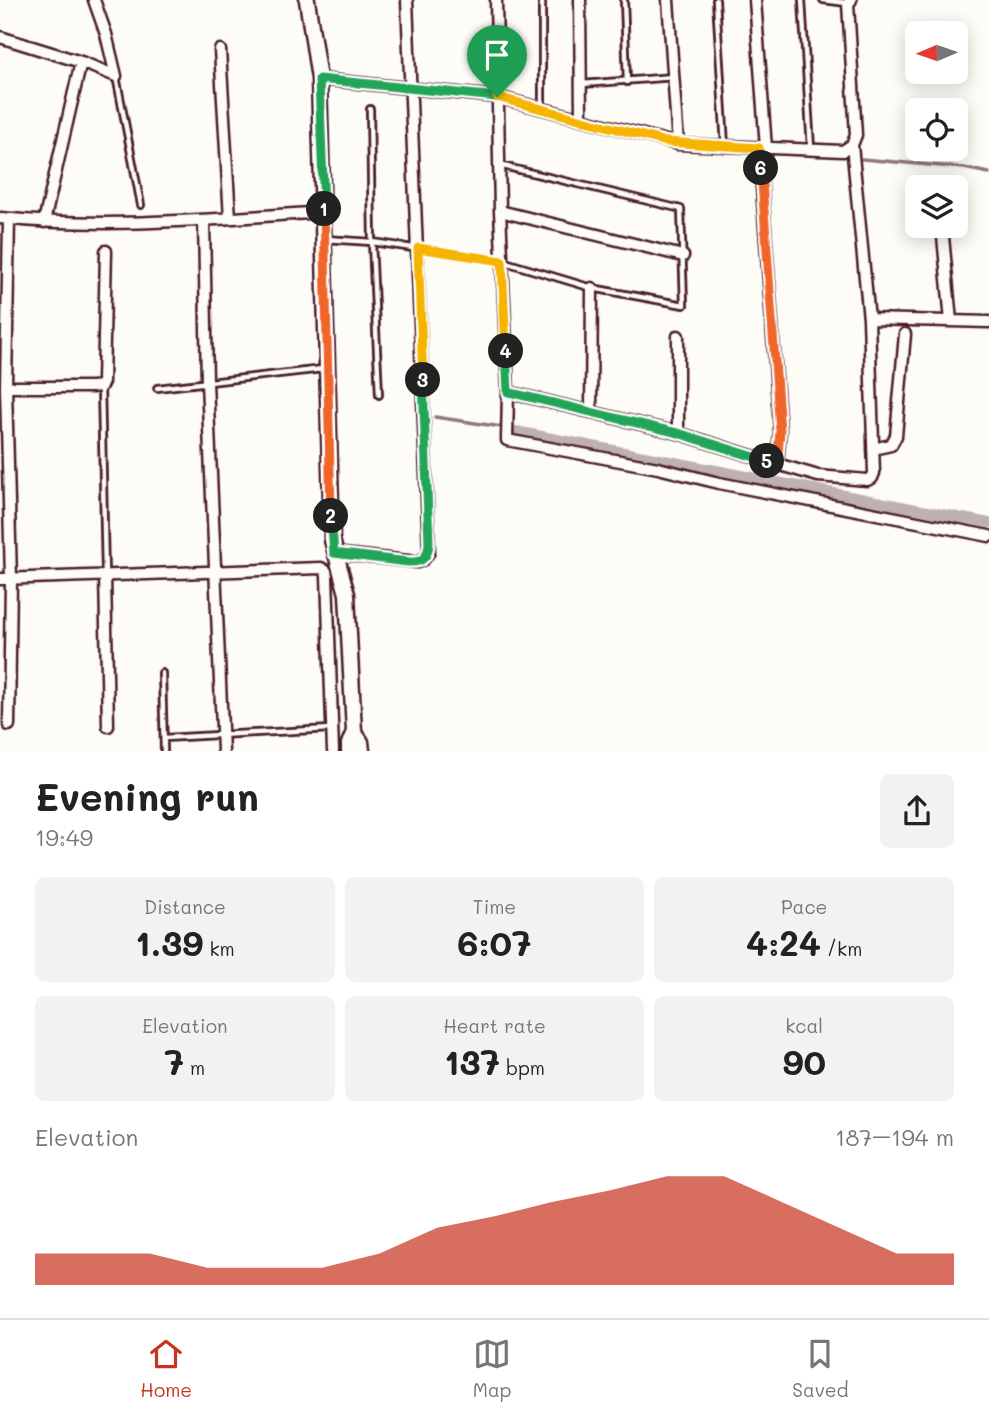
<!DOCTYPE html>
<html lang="en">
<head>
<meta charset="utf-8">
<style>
	body { margin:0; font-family:Mali,sans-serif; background:#f2f2f2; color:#222; height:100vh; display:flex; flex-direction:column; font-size:26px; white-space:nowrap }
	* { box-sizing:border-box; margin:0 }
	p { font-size:23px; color:#767676 }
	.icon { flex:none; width:38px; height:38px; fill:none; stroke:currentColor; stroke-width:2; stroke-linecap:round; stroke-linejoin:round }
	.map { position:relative; height:751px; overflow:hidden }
	.panel { display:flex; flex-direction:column; background:#fff; flex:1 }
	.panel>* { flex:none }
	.needle { width:46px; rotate:268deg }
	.controls { position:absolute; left:905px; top:21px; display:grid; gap:14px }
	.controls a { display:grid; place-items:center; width:63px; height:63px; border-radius:10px; background:#fff; box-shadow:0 4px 18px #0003; font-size:35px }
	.pin { position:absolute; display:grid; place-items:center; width:60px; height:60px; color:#fff; margin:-72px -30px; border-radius:50% 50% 50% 0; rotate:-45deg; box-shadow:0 0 7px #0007 }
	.pin .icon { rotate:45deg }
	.km { position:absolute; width:35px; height:35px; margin:-18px; border-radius:50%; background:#222; color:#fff; font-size:19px; line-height:35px; text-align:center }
	.round { display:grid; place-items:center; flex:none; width:74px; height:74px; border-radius:10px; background:#f2f2f2 }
	.overview { display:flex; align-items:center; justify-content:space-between; height:119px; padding:0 35px }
	h1 { font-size:38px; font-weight:800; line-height:52px }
	.metrics { display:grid; grid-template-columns:repeat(3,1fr); gap:10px; height:119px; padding:7px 35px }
	.metrics div { display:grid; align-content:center; border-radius:10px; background:#f2f2f2; text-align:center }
	.metrics b { font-size:35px; font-weight:800 }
	.metrics small { font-size:19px; font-weight:400 }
	.metrics p { font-size:19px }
	.chart { height:196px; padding:14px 35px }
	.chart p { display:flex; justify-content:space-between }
	.chart svg { width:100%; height:126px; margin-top:7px; fill:#c8321e; opacity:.7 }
	.dock { display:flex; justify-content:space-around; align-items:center; height:98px; border-top:2px solid #e0e0e0; background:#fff; font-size:19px; color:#767676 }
	.dock a { display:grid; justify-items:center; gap:4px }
	.dock .active { color:#c8321e }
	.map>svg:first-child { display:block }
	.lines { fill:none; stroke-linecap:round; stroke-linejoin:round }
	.stream { stroke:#91777b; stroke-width:3.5 }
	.canal { stroke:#c0b1b1; stroke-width:10 }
	.lane-casing { stroke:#4a1f2b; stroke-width:10 }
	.street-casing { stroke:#4a1f2b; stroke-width:15 }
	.secondary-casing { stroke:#4a1f2b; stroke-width:19 }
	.lane { stroke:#fdfcf7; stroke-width:4.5 }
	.street { stroke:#fdfcf7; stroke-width:10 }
	.secondary { stroke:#fdfcf7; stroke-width:14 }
	.split-1-casing { stroke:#fff; stroke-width:14 }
	.split-2-casing { stroke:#fff; stroke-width:14 }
	.split-3-casing { stroke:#fff; stroke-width:14 }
	.split-4-casing { stroke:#fff; stroke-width:14 }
	.split-5-casing { stroke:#fff; stroke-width:14 }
	.split-6-casing { stroke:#fff; stroke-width:14 }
	.split-7-casing { stroke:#fff; stroke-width:14 }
	.split-1 { stroke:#22a559; stroke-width:9 }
	.split-2 { stroke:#f0652b; stroke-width:9 }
	.split-3 { stroke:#22a559; stroke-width:9 }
	.split-4 { stroke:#f5b400; stroke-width:9 }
	.split-5 { stroke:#22a559; stroke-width:9 }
	.split-6 { stroke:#f0652b; stroke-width:9 }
	.split-7 { stroke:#f5b400; stroke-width:9 }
</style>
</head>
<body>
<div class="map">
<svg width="989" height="751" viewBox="0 0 989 751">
	<rect width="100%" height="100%" fill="#fdfcf7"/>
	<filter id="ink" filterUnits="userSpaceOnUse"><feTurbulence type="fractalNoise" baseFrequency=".0143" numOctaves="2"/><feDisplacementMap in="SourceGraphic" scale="14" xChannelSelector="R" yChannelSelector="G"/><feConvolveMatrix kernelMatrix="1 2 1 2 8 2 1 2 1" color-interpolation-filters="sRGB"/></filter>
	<g filter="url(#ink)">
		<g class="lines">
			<path class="stream" d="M862,159L964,168L989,173
				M435,417L502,427"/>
			<path class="canal" d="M516,431L989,523"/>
			<g class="lane-casing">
				<path id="lane" d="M542,0V107
					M624,0L627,82
					M716,0L725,146
					M802,0L811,149
					M823,0L847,3
					M116,76L141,205
					M582,84L674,77
					M370,109L372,242L379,395
					M325,239L372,242L502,261L592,288L684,305L681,209L499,165
					M101,386L105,574
					M157,388L323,369
					M162,673L164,751
					M164,738L331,729"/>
			</g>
			<g class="street-casing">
				<path id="street" d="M94,0L106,34L116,76
					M496,0L500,211L508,392L507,440L658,468L719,483L989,536
					M580,0L581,118
					M668,0L678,144
					M755,0L766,148
					M0,37L81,62L116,76
					M220,50L230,218
					M319,79L497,97L678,144L843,151L852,145
					M500,211L683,256
					M0,218C109,229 215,219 324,212
					M9,219L6,387H92L101,386L103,382L106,251
					M204,221L207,382L223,751
					M44,222L81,62
					M942,226L951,321
					M869,319L989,322
					M6,387L11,579L9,725
					M508,392L678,433V336
					M591,412L592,288
					M678,433L777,464L780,431L759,148
					M873,449L891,445L896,436L905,334
					M777,464L818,476L867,480L872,478L874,473L869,319L852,145L856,135L848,4L851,0
					M334,553L417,562L424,559L429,552L407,0
					M105,575L108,726
					M0,579L321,568L326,571L327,576L333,751"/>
			</g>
			<g class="secondary-casing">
				<path id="secondary" d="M307,0L319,79L332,540L347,594L354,732L349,744V751
					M354,732L361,742L362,751"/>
			</g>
			<use href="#lane" class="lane"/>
			<use href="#street" class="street"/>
			<use href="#secondary" class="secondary"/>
		</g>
	</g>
	<g class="lines" filter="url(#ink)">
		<g class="split-1-casing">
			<path id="split-1" d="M324,209L319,79L497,97"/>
		</g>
		<g class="split-2-casing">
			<path id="split-2" d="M324,209L331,516"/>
		</g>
		<g class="split-3-casing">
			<path id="split-3" d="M331,516L334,553L408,562C423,563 428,557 429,543L423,380"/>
		</g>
		<g class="split-4-casing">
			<path id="split-4" d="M423,380L418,248L502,261L506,351"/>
		</g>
		<g class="split-5-casing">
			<path id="split-5" d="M506,351L508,392L678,433L767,461"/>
		</g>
		<g class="split-6-casing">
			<path id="split-6" d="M761,168L780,431L777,464L767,461"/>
		</g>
		<g class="split-7-casing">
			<path id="split-7" d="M497,97L666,142L759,148L761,168"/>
		</g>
		<use href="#split-1" class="split-1"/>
		<use href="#split-2" class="split-2"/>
		<use href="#split-3" class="split-3"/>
		<use href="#split-4" class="split-4"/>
		<use href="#split-5" class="split-5"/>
		<use href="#split-6" class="split-6"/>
		<use href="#split-7" class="split-7"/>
	</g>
</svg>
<div class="controls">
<a><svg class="needle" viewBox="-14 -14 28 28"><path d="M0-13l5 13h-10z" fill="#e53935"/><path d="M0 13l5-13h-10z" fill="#767676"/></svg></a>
<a><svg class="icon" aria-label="locate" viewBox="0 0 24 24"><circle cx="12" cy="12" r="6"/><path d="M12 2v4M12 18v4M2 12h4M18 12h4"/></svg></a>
<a><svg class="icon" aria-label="layers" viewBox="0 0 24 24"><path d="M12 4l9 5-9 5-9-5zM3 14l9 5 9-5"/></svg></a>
</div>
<div class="pin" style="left:497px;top:97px;background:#1e9e55"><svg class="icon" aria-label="arrive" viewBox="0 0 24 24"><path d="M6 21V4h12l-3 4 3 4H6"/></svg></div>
<b class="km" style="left:324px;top:209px">1</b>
<b class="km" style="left:331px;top:516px">2</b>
<b class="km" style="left:423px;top:380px">3</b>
<b class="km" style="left:506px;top:351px">4</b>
<b class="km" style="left:767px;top:461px">5</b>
<b class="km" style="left:761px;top:168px">6</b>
</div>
<section class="panel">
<div class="overview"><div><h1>Evening run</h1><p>19:49</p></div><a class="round"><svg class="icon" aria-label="share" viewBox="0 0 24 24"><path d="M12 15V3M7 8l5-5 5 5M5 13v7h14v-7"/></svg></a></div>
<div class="metrics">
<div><p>Distance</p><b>1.39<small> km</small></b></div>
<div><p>Time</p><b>6:07</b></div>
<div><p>Pace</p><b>4:24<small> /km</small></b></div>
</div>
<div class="metrics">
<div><p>Elevation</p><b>7<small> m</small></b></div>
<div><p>Heart rate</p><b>137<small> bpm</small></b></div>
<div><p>kcal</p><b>90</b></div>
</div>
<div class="chart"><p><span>Elevation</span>187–194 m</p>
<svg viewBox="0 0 160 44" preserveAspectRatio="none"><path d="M0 44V33L10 33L20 33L30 38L40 38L50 38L60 33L70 24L80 20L90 15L100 11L110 6L120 6L130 15L140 24L150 33L160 33V44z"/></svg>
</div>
</section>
<nav class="dock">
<a class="active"><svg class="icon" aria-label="home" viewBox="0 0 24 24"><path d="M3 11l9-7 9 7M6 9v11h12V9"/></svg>Home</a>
<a><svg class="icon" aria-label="map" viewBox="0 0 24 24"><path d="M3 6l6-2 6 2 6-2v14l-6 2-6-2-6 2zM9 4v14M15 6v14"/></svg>Map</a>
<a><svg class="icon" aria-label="saved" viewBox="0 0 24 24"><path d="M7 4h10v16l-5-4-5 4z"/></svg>Saved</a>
</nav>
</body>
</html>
